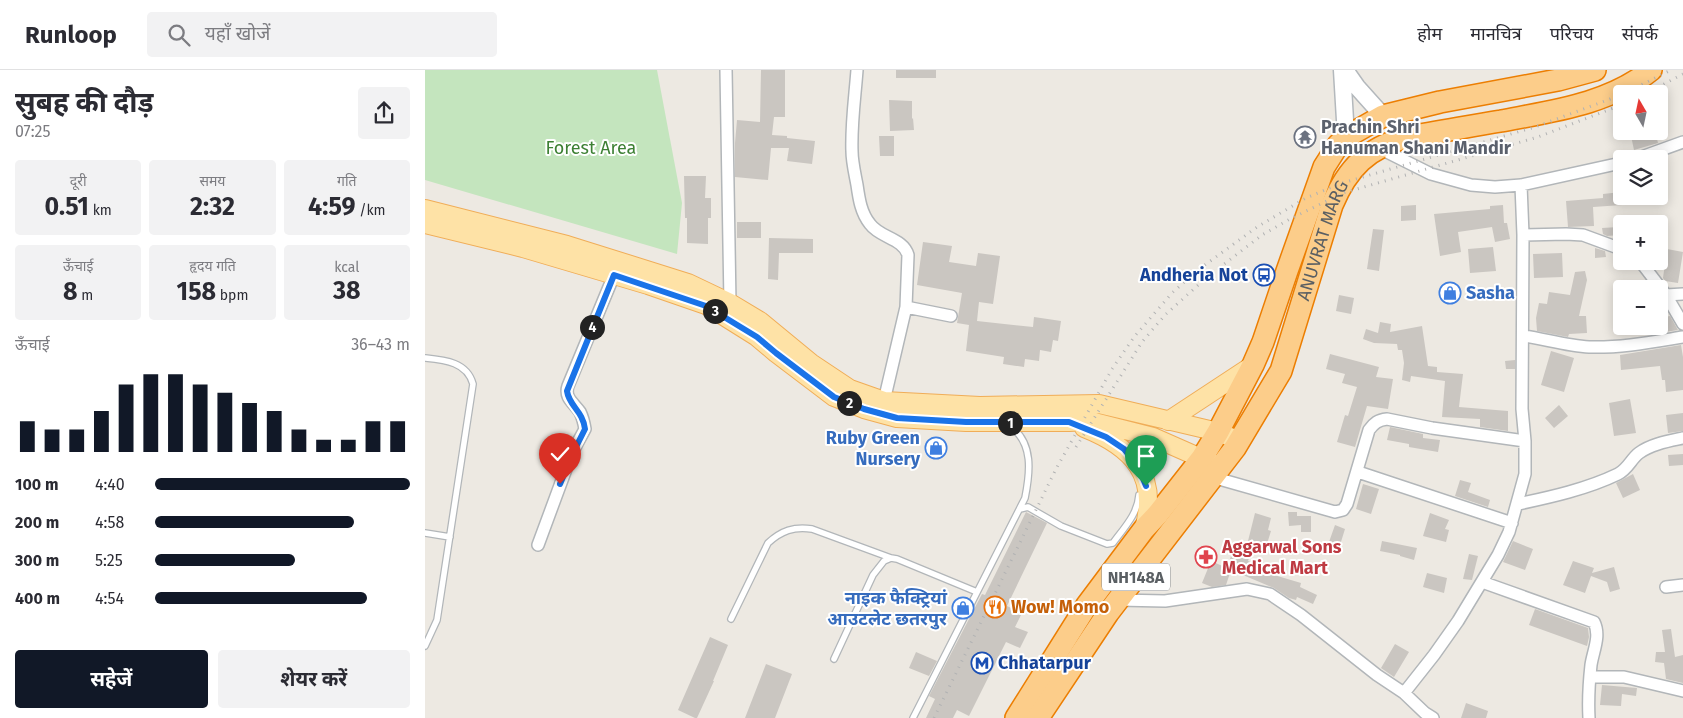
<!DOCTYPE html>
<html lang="hi">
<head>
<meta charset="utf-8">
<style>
	body { margin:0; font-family:"Fira Sans","Noto Sans Devanagari",sans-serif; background:#f2f2f3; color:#2b2b33; height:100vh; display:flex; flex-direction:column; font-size:19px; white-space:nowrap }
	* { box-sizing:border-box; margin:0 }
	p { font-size:16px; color:#7c7c81 }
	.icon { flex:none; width:28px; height:28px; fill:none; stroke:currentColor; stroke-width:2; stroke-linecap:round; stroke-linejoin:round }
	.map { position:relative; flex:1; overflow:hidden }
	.sheet { display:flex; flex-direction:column; background:#fff; width:425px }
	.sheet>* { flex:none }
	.needle { width:32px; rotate:351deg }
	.buttons { position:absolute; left:1188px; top:15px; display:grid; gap:10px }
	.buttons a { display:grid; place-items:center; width:55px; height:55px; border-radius:5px; background:#fff; box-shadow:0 2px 12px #0003; font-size:25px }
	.pin { position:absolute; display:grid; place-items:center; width:42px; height:42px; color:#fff; margin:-51px -21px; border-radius:50% 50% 50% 0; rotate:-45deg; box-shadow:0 0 5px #0007 }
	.pin .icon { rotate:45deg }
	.km { position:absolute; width:25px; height:25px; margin:-12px; border-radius:50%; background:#222; color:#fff; font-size:14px; line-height:25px; text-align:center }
	.round { display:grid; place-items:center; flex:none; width:52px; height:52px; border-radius:5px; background:#f2f2f3 }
	.headline { display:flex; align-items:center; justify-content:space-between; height:85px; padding:0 15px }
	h1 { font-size:28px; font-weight:700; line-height:38px }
	.figures { display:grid; grid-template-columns:repeat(3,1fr); gap:8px; height:85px; padding:5px 15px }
	.figures div { display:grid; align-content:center; border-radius:5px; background:#f2f2f3; text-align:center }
	.figures b { font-size:25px; font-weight:700 }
	.figures small { font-size:14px; font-weight:400 }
	.figures p { font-size:14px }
	.chart { height:140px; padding:10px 15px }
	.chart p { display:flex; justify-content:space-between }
	.chart svg { width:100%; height:90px; margin-top:5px; stroke:#111827; stroke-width:6 }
	.action { display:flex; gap:10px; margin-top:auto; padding:10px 15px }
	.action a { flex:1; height:58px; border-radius:5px; background:#111827; color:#fff; font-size:20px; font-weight:700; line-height:58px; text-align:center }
	.action a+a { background:#f2f2f3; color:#2b2b33 }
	ul { padding:0 15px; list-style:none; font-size:16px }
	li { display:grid; grid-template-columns:80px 60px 1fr; align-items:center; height:38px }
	li i { height:12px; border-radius:6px; background:#111827 }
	header { display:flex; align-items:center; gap:30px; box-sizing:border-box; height:70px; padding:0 25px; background:#fff; border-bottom:1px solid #e1e1e2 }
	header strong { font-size:24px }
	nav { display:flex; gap:28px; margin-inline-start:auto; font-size:18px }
	.search { width:350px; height:45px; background:#f2f2f3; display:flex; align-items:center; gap:12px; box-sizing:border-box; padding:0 18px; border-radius:5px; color:#7c7c81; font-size:19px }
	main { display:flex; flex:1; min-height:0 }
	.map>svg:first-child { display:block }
	.green { fill:#c4e5be }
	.building { fill:#cac6c1 }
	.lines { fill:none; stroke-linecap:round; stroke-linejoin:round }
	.lane-casing { stroke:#b2b6b9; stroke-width:8 }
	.street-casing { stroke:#b2b6b9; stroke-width:14 }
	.secondary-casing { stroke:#b3b8bc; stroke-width:19 }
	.primary-casing { stroke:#f0ad58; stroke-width:20 }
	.highway-casing { stroke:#ec7e02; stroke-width:24 }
	.lane { stroke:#fff; stroke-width:5.5 }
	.street { stroke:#fff; stroke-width:11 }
	.secondary { stroke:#fff; stroke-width:16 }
	.primary { stroke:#fee2a6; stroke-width:18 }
	.highway { stroke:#fccd8a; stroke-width:21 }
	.rail { stroke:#b1b2b3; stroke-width:3; stroke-dasharray:1 6; stroke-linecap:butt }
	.route-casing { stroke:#fff; stroke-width:10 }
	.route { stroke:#1a73e8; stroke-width:6 }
	.labels { text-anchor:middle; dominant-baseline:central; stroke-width:4; stroke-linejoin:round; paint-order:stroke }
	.shield { fill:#fff; stroke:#8c8f92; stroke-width:1 }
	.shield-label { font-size:16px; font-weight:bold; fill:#5a5f63 }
	.worship-label { font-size:18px; font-weight:bold; fill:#5b616d; stroke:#fff; text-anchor:start }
	.park-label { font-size:18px; fill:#3d8034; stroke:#fff }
	.street-label { font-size:18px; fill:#5a5f63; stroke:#fff }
	.transit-label { font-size:18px; font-weight:bold; fill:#164399; stroke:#fff; text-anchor:end }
	.shop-label { font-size:18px; font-weight:bold; fill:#366cbe; stroke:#fff; text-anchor:end }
	.health-label { font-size:18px; font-weight:bold; fill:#be3a42; stroke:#fff; text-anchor:start }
	.food-label { font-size:18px; font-weight:bold; fill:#c56008; stroke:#fff; text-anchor:start }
</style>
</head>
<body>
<header>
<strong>Runloop</strong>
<div class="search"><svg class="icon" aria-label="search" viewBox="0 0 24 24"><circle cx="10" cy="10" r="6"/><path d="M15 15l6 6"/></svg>यहाँ खोजें</div>
<nav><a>होम</a><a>मानचित्र</a><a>परिचय</a><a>संपर्क</a></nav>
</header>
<main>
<section class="sheet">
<div class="headline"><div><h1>सुबह की दौड़</h1><p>07:25</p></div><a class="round"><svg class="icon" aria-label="share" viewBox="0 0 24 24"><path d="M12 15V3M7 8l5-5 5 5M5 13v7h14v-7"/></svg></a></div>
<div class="figures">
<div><p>दूरी</p><b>0.51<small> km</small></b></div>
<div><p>समय</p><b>2:32</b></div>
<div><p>गति</p><b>4:59<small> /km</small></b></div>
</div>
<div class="figures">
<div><p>ऊँचाई</p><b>8<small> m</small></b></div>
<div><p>हृदय गति</p><b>158<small> bpm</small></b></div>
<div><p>kcal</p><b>38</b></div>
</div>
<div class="chart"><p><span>ऊँचाई</span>36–43 m</p>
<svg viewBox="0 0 160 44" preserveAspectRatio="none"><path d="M5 44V29M15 44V33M25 44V33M35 44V24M45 44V11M55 44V6M65 44V6M75 44V11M85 44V15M95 44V20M105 44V24M115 44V33M125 44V38M135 44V38M145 44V29M155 44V29"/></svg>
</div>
<ul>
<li><b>100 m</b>4:40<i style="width:100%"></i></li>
<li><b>200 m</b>4:58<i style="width:78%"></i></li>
<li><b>300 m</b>5:25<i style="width:55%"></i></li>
<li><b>400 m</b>4:54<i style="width:83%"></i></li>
</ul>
<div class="action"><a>सहेजें</a><a>शेयर करें</a></div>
</section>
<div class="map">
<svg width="1258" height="648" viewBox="0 0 1258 648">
	<rect width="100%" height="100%" fill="#ede9e2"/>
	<path class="green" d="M0,0H232L257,133L252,184L0,110Z"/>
	<path class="building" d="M336,0H360V47H349L347,65L362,66V68L390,71L387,94L362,91L364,78H346L343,110L310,107V73L312,50L335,52Z
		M471,0H511V8H471Z
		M464,30L487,31V49L488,48L489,60L465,61Z
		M1205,61H1230L1233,73L1209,80Z
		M454,66H469V86H455Z
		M259,106H281L280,128H286V148H283V174L262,173V148H260Z
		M1196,122L1197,135L1168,137L1169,156L1143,157L1141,131L1178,128V124Z
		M991,135V150L976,151V136Z
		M1078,135L1079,153H1082L1085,169L1070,172L1067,157L1033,162L1036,182L1015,186L1009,144L1065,139V136Z
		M312,152H336V168H312Z
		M1194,157L1195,165L1182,166L1178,164L1177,158Z
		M948,159L959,160L954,201L942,199Z
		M344,168L388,169V183H354L353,210L343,209Z
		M498,172L527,176L524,192L551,196L553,183L575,186L568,234L554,232L552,251L608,257L609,247L636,251L633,271L628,270L626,282L615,280L614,291L600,289L599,297L578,294L579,287L541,281L544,255L532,253L537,223L492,215Z
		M1068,177L1071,201L1045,203L1043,179Z
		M1170,178L1180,181L1181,187L1170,188Z
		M1242,179L1258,182L1253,213L1240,211L1238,208Z
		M1137,183L1138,207L1109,208L1108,184Z
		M1160,201L1162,210L1154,246H1161L1162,263L1144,264L1143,267L1112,261L1111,248L1114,233L1122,234L1124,222L1145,225L1150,202Z
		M914,225L929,228L926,244L911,241Z
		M1245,246L1253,260L1240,262L1239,258L1234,259V248Z
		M955,252L966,254L965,262L997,256L1003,296L1012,297V302L1038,304L1034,337L1083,341V361L1055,357V349L1017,347L1020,311L986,306L985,312L977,310L979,293L977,280H973L972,274L949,273L938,269L941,259L953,263Z
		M1256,275L1258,287V320L1241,322L1240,310H1237L1235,296L1196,300L1195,285Z
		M1126,281L1149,288L1139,322L1116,315Z
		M905,284L954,297L951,307L968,309L963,339L942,336L930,377L912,372L920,345L923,346L932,317L917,313L920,304L901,299Z
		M1090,290V299H1081L1080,291Z
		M1205,329L1211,363L1189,366L1184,333Z
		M1134,335L1143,346L1129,358L1120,348Z
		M1258,343V361L1243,363L1241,345Z
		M965,357L998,364V368L1015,370L1013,382L984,377V374L962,370Z
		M1258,384V395L1244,396L1243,385Z
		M1208,404L1215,420L1198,428L1191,413Z
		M1035,410L1046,413L1043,422L1065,430L1063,437L1030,426Z
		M938,414L954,419L946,444L931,439Z
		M601,442L622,453L582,536L597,543L590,557L603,562L595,578L581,572L544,646L532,640L528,648H501L510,629L504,626L557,524L560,525Z
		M863,442H872V446H886V462H876V455L864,456Z
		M830,443L846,448L843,460L846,461L841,477L823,471Z
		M1005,443L1024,450L1020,459L1024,460L1021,472L998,466Z
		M910,455L920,459L915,475L904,472Z
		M811,471L828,477L823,491L850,503L849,505L876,513L875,517L892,525L888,534L872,527L871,530L864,528L849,518L806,500L801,515L787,517L777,513L786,491L802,498Z
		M957,471L992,478L989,490L975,486V485L955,481Z
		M1088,471L1108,479L1100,500L1078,492Z
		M1044,484L1053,486L1047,510L1038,509Z
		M1148,491L1169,498L1167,503L1189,497L1195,519L1185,522L1182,512L1166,506L1160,523L1138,515Z
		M1002,503L1022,508L1019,523L998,517Z
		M1110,539L1163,558L1164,567L1162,576L1104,555Z
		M1246,559L1250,587L1258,585V613L1241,609L1239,593L1230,592L1231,582H1240L1237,560Z
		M285,567L303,575L288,611H289L272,648H270L253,640Z
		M970,574L984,582L969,607L956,598Z
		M491,582L512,591L504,606L484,598Z
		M341,594L367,604L350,648H320Z
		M1177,615L1212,618L1211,626L1197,624L1196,636L1175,635Z
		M1041,633L1063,641L1061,648H1036Z"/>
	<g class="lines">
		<g class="lane-casing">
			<path id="lane" d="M0,288C20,290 42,292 48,314L12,550L0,576
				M595,439L603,437L636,456L682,474L688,473C698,459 713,444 714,425
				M0,463L25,467
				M306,549L343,473C356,461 369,456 387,459L466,488
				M409,589L448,505L459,491L466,488L472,489L552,522
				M488,648L600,428C605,403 609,373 585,356"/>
		</g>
		<g class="street-casing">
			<path id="street" d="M301,0L305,233
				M432,0C430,27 426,54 427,81C427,92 430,104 432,115C434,129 436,143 445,154C455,168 478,168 483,185L481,237L459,331
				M954,78L1006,104L1046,115L1070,117L1096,115L1196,93
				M1211,89L1258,72
				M1098,165L1141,164L1158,165L1196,179
				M1215,191L1241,225L1258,254
				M1241,225L1258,224
				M481,237L526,246
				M1099,266C1120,269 1142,276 1164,277C1196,278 1227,272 1258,267
				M933,402L1087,453
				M787,407L910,442L918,440L922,434L944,360C949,353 953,350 962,349L1007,358L1100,371
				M1093,434C1126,427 1162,419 1193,404C1203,399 1206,389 1214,383C1226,374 1244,371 1258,368
				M113,475L147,383L160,359C159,353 158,348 155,342C149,333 139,328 143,316L189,205
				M1057,512L1169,552C1176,566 1168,581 1166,595C1164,613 1163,630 1164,648
				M1241,517L1258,515
				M693,530L740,531L822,519L845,524L876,545L952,605L979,623L1000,643L1008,648
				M1165,607H1199L1258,621
				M979,623L1009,585L1033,551L1073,485L1084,462L1100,404V371L1097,339L1098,165L1096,115"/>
		</g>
		<g class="secondary-casing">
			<path id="secondary" d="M917,0L921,67
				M920,0L932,17L958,46"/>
		</g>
		<g class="primary-casing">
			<path id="primary" d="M0,139L142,175L263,213L305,233L335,251L386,293L425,319L459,331L555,336L674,334L793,362L815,371
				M0,154L98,178L223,215L281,235L332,267L351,283L409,327L439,339L472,348L541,352H644L665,351L728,367L787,393
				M743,351L828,295
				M659,358C707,377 734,405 719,459"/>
		</g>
		<g class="highway-casing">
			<g id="highway">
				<path d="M591,648L662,535L719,459L733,444L777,388L793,362L828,295L838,272L862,201L899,97L913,75L921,67L958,46L1015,32L1133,10L1170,0"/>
				<path id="s1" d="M613,648L683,543L810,378L856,301L907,135C923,97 943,78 982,67C1014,62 1045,56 1076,51C1128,41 1184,34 1226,0"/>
			</g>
		</g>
		<use href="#lane" class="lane"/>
		<use href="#street" class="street"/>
		<use href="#secondary" class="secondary"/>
		<use href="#primary" class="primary"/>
		<use href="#highway" class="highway"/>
		<path class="rail" d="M1198,24L1246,0
			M1220,24L1258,4
			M651,377L717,272L740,245L781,208L837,165L865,149L918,123L1113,67L1196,35
			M509,648L631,399L687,299L709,267L747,223L773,200L832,157L881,128L914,114L1110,57L1196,25"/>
	</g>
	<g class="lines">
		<g class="route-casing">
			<path id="route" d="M135,414L148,383L160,359C158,341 144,336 142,321L189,205L281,236L332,267L351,283L409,327L439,339L472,348L541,352H644L681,367L699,379L713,396L721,416"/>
		</g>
		<use href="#route" class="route"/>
	</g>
	<defs>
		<g id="temple-ring" transform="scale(1.125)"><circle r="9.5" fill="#fff" stroke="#6b7280" stroke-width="1.5"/><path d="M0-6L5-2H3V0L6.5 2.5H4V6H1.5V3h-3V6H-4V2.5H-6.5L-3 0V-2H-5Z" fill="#6b7280"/></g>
		<g id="bus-ring" transform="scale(1.125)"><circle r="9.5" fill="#fff" stroke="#1a4fb4" stroke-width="1.5"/><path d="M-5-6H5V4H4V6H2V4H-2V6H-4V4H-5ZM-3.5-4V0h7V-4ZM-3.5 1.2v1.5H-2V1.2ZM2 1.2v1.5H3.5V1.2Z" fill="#1a4fb4"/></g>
		<g id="shop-ring" transform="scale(1.125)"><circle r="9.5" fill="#fff" stroke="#3f7fe0" stroke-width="1.5"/><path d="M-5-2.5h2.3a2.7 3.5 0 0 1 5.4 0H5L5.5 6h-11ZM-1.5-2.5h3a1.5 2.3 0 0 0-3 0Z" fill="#3f7fe0"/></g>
		<g id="pharmacy-ring" transform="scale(1.125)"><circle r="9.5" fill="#fff" stroke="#e0444e" stroke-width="1.5"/><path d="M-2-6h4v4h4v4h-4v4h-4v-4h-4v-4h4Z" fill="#e0444e"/></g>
		<g id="restaurant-ring" transform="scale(1.125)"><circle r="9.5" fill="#fff" stroke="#e8710a" stroke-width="1.5"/><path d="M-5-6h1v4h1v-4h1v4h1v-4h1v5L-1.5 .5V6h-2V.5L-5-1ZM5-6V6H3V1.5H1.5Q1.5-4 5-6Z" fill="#e8710a"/></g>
		<g id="metro-ring" transform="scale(1.125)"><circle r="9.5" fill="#fff" stroke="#1a4fb4" stroke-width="1.5"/><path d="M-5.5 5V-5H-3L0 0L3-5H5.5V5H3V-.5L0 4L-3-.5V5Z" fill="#1a4fb4"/></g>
	</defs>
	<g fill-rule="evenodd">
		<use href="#temple-ring" x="880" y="67"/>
		<use href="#bus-ring" x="839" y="205"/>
		<use href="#shop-ring" x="1025" y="223"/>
		<use href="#shop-ring" x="511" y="378"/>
		<use href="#pharmacy-ring" x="781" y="487"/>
		<use href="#restaurant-ring" x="570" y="537"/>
		<use href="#shop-ring" x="538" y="538"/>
		<use href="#metro-ring" x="557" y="593"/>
	</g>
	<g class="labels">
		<rect class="shield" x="677" y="493.5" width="68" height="27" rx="4"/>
		<g class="shield-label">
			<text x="711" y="507">NH148A</text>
		</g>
		<g class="worship-label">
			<text x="896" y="57">Prachin Shri<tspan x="896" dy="21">Hanuman Shani Mandir</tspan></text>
		</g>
		<g class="park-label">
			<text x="166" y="78">Forest Area</text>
		</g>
		<g class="street-label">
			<text stroke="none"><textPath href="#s1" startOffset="561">ANUVRAT MARG</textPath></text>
		</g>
		<g class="transit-label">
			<text x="823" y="205">Andheria Not</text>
			<text x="573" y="593" text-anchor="start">Chhatarpur</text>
		</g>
		<g class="shop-label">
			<text x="1041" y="223" text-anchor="start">Sasha</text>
			<text x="495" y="368">Ruby Green<tspan x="495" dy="21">Nursery</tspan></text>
			<text x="522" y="528">नाइक फैक्ट्रियां<tspan x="522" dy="21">आउटलेट छतरपुर</tspan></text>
		</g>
		<g class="health-label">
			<text x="797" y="477">Aggarwal Sons<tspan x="797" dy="21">Medical Mart</tspan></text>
		</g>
		<g class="food-label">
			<text x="586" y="537">Wow! Momo</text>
		</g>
	</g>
</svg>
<div class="buttons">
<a><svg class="needle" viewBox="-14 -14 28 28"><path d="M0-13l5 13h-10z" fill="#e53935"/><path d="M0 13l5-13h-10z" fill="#7c7c81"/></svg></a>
<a><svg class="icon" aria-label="layers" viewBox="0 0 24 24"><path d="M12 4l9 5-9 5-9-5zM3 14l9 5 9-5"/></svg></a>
<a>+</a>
<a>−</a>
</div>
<div class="pin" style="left:721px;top:416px;background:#1e9e55"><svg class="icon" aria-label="arrive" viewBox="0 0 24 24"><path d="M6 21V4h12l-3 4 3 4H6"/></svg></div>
<div class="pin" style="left:135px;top:414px;background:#d93025"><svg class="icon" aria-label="check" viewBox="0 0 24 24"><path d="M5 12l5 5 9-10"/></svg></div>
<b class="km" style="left:585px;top:353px">1</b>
<b class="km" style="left:424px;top:333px">2</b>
<b class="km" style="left:290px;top:241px">3</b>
<b class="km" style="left:167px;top:257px">4</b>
</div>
</main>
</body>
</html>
